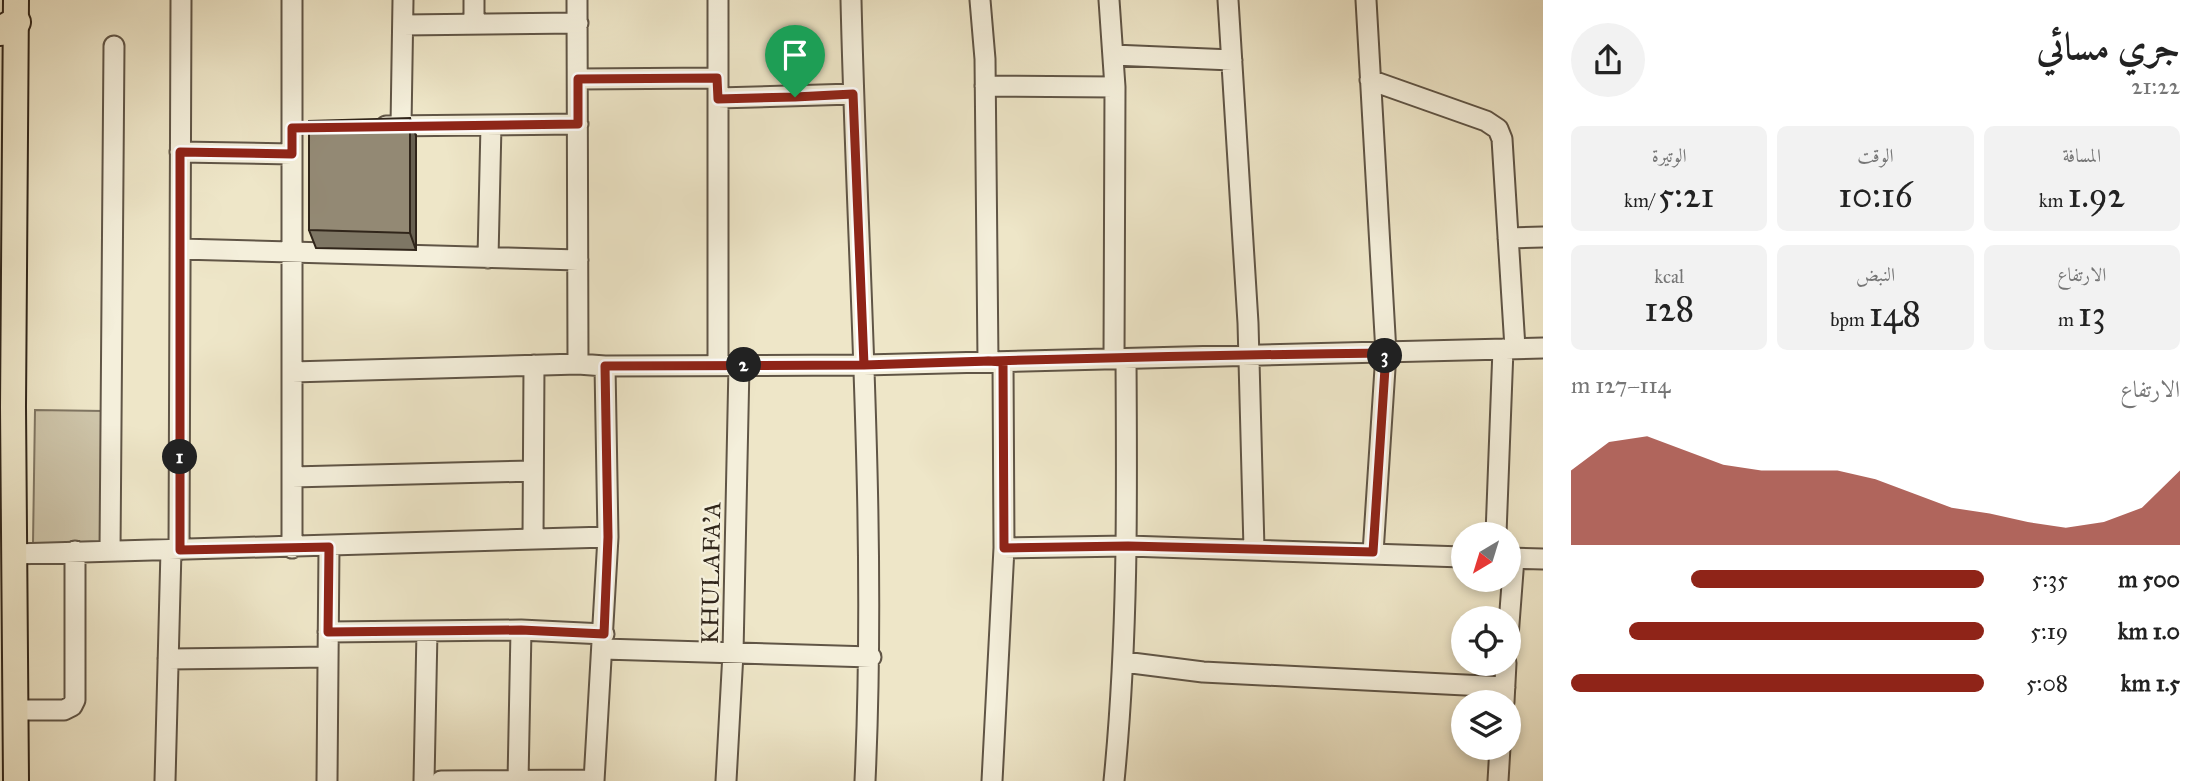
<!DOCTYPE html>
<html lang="ar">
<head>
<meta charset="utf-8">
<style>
	body { margin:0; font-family:"IM FELL Great Primer",Amiri,serif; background:#f2f2f2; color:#222; direction:rtl; height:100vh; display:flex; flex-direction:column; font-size:26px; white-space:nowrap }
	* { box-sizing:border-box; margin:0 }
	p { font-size:23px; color:#767676 }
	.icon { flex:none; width:38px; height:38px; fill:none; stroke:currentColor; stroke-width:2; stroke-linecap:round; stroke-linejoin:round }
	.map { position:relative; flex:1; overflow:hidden; direction:ltr }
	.side { display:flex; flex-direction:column; background:#fff; width:665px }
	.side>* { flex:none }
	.needle { width:46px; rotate:218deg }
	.fabs { position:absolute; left:1451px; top:522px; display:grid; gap:14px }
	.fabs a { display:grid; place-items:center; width:70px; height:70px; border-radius:50%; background:#fff; box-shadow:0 4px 10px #0003; font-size:35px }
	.pin { position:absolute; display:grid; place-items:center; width:60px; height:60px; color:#fff; margin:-72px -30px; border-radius:50% 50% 50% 0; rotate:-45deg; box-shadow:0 0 7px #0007 }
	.pin .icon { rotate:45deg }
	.km { position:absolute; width:35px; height:35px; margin:-18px; border-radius:50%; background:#222; color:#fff; font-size:19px; line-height:35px; text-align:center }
	.round { display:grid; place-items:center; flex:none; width:74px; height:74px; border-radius:37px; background:#f2f2f2 }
	.summary { display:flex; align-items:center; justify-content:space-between; height:119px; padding:0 28px }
	h1 { font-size:38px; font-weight:600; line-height:52px }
	.figures { display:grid; grid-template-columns:repeat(3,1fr); gap:10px; height:119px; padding:7px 28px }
	.figures div { display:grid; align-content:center; border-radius:10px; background:#f2f2f2; text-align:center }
	.figures b { font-size:35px; font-weight:600 }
	.figures small { font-size:19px; font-weight:400 }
	.figures p { font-size:19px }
	.chart { height:196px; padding:14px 28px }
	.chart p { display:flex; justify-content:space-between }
	.chart svg { width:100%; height:126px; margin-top:7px; fill:#8f2418; opacity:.7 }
	ul { padding:0 28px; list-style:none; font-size:23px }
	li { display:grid; grid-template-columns:112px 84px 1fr; align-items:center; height:52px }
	li i { height:18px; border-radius:9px; background:#8f2418 }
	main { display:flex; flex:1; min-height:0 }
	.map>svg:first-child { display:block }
	.green { fill:#cec5aa; stroke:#7f7562; stroke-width:2 }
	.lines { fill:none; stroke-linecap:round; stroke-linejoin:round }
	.minor-casing { stroke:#605546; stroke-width:23 }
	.major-casing { stroke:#30251a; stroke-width:28 }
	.highway-casing { stroke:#30251a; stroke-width:32 }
	.minor { stroke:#f4efdb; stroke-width:19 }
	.major { stroke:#eee6c8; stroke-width:24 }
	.highway { stroke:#eee6c8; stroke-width:28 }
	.wall { fill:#7e7664; stroke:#30251a; stroke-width:2 }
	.shaded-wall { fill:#676051; stroke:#30251a; stroke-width:2 }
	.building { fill:#938974; stroke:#30251a; stroke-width:2 }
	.route-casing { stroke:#fff; stroke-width:14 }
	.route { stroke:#8f2418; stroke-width:9 }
	.labels { text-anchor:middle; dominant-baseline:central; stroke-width:5; stroke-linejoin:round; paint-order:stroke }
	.street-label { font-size:24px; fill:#30251a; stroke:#f4efdb }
</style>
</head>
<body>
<main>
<section class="side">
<div class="summary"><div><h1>جري مسائي</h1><p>21:22</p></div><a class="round"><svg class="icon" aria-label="share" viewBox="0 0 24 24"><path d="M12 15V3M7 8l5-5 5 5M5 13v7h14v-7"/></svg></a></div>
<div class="figures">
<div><p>المسافة</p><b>1.92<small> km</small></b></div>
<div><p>الوقت</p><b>10:16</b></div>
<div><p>الوتيرة</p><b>5:21<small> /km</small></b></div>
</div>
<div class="figures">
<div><p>الارتفاع</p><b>13<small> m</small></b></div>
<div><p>النبض</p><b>148<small> bpm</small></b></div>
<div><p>kcal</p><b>128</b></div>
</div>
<div class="chart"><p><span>الارتفاع</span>114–127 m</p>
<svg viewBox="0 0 160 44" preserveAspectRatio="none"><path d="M0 44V18L10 8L20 6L30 11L40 16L50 18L60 18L70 18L80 21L90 26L100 31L110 33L120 36L130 38L140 36L150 31L160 18V44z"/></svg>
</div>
<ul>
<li><b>500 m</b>5:35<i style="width:71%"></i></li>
<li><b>1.0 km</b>5:19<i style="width:86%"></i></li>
<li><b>1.5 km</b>5:08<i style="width:100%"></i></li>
</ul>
</section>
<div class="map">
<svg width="1543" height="781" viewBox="0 0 1543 781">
	<rect width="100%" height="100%" fill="#eee6c8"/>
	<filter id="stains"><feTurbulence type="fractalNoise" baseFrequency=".00286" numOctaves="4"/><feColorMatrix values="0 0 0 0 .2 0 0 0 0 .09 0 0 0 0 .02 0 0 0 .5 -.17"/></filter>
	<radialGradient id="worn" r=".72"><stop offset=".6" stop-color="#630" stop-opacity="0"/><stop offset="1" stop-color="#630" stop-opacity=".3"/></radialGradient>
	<path class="green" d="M35,410L104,411L105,544L33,543Z"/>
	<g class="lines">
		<g class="minor-casing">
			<path id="minor" d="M577,0L578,364
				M851,0C857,260 877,520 865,781
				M980,0L985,59L988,361
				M1109,0L1115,87L1114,359
				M1228,0L1248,323L1254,549
				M1366,0L1386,353L1373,553
				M474,24V0
				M403,25L578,23
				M1113,55L1232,60
				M578,79L717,78
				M1370,80L1486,121L1498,129L1502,139L1515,348
				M985,86L1115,87
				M718,98L853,94
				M386,126L578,124
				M401,126L403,0
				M180,152L292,154
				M1508,238L1543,237
				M180,249L578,260
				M488,258L491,125
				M718,365V0
				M292,372L578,364L605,366L864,365L1543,348
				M292,477L533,471
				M1496,534L1503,349
				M533,539L534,365
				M292,548V0
				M1004,548L1128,546L1463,557
				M179,550L181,0
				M110,551L114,46
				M14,554L608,537
				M1508,558L1543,559
				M328,632L521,630L604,634
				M1508,637L1514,558
				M603,649L871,657
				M168,659L328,657
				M1124,662L1203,672L1505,687
				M1504,702L1506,663
				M16,710H64L72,706L75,700V551
				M165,781L171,550
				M327,781L329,547
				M424,781L427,631
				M441,781L594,780
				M518,781L521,630
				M594,781L608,537L605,366
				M726,781L733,653L739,365
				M992,781L1004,548L1003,362
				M1114,781C1128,639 1127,502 1126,359
				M1498,781L1500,747"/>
		</g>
		<g class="major-casing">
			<path id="major" d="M16,781L13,407L16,0"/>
		</g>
		<g class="highway-casing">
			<path id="highway" d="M0,31L16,22"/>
		</g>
		<use href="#minor" class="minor"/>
		<use href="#major" class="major"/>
		<use href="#highway" class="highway"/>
	</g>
	<path class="wall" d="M416,136V250L316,248L309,230Z"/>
	<path class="shaded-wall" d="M410,118L416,136V250L410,233Z"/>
	<path class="building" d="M410,118V233L309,230V121Z"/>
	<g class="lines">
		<g class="route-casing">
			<path id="route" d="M795,97L718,99L717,78L578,79V124L292,128V154L180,152V550L329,547L328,632L521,630L604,634L608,537L605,366L864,365L988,361L1003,362L1004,548L1128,546L1373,552L1386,353C1212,355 1038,359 864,365L853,94L795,97"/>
		</g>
		<use href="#route" class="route"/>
	</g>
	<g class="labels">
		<g class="street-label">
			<text transform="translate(711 573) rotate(-89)">KHULAFA'A</text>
		</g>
	</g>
	<rect width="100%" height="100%" filter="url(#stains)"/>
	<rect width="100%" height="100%" fill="url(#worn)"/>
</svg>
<div class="fabs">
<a><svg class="needle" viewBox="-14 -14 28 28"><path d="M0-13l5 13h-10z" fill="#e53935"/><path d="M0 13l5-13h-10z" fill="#767676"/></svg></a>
<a><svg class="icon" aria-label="locate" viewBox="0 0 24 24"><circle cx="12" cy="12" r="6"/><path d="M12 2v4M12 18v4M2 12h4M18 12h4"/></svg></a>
<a><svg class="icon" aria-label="layers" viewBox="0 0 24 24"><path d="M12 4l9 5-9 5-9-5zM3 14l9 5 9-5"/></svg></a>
</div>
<div class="pin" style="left:795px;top:97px;background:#1e9e55"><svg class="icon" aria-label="arrive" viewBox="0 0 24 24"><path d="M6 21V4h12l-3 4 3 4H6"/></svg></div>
<b class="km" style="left:180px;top:457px">1</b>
<b class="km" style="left:744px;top:365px">2</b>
<b class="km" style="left:1385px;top:356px">3</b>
</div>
</main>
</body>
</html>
